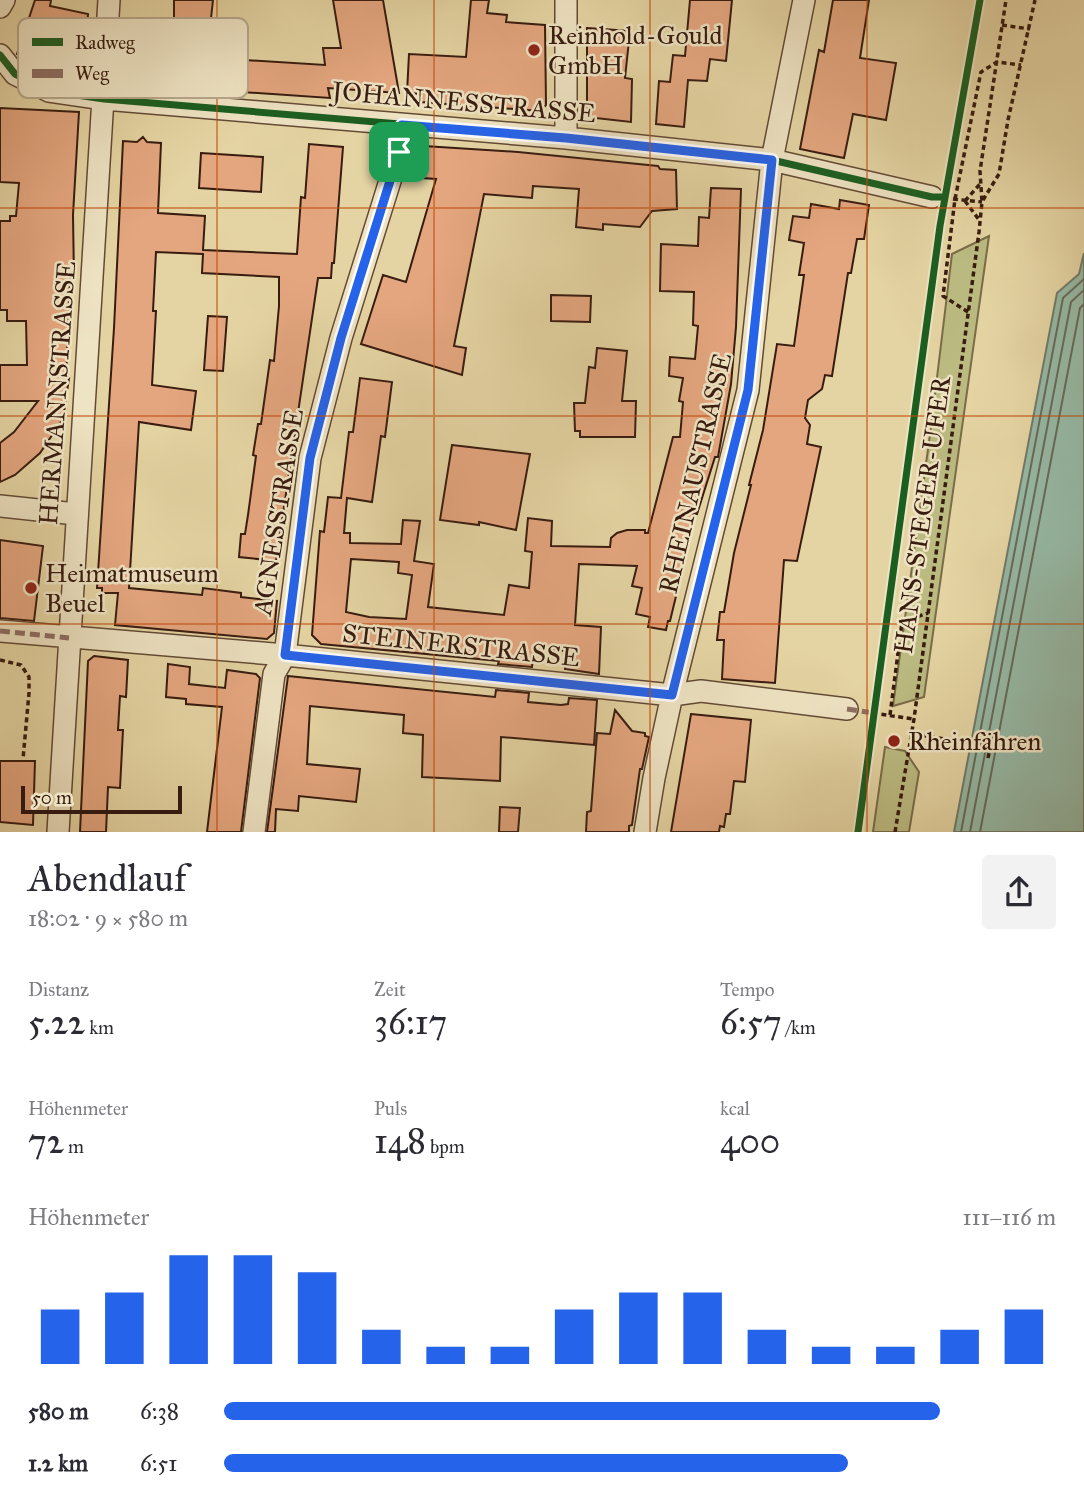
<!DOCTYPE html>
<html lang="de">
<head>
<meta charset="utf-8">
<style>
	body { margin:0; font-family:"IM FELL Great Primer",serif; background:#f2f2f3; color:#2b2b33; height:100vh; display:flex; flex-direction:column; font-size:26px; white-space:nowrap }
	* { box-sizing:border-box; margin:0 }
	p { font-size:23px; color:#7c7c81 }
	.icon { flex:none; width:38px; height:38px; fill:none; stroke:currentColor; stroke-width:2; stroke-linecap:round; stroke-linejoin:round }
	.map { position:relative; height:832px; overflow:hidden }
	.drawer { display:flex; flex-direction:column; background:#fff; flex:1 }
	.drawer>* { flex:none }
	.scale { position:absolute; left:21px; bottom:18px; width:161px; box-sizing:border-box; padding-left:7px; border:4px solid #381c10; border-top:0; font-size:19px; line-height:24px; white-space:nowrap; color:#381c10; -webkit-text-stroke:5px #eee3c3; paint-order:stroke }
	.pin { position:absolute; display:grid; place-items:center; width:60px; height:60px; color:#fff; margin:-30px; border-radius:14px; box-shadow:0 4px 10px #0006 }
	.round { display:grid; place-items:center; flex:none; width:74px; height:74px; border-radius:7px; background:#f2f2f3 }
	.head { display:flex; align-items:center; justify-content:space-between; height:119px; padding:0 28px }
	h1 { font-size:38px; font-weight:600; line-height:52px }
	.stats { display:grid; grid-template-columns:repeat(3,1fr); gap:10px; height:119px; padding:7px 28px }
	.stats div { display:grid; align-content:center }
	.stats b { font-size:35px; font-weight:600 }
	.stats small { font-size:19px; font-weight:400 }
	.stats p { font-size:19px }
	.chart { height:196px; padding:14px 28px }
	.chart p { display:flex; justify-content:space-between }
	.chart svg { width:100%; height:126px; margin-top:7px; stroke:#2563eb; stroke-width:6 }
	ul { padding:0 28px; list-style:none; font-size:23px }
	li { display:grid; grid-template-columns:112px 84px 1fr; align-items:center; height:52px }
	li i { height:18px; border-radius:9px; background:#2563eb }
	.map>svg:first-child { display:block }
	.green { fill:#bbbb81; stroke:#7a6c48; stroke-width:2 }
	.water { fill:#96b8a4; stroke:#707a69; stroke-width:2 }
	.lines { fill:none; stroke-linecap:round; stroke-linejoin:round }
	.shore { stroke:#676a5a; stroke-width:2 }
	.building { fill:#e4a67f; stroke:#381c10; stroke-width:2; fill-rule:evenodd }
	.minor-casing { stroke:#634a35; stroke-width:24 }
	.path { stroke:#381c10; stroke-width:3.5; stroke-dasharray:5 3.5; stroke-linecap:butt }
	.minor { stroke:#eee3c3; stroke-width:21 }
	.quiet { stroke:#8d6e63; stroke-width:5; stroke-dasharray:10 5; stroke-linecap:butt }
	.cycleway-casing { stroke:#eee3c3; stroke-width:11 }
	.cycleway { stroke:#1b5e20; stroke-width:7 }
	.route-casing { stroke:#fff; stroke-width:14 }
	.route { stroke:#2563eb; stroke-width:9 }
	.grid { fill:none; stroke:#c54d0d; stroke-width:2; stroke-opacity:0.55 }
	.poi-dot { fill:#8f2418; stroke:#eee3c3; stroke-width:2.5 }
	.labels { text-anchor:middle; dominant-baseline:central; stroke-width:5; stroke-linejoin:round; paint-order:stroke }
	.poi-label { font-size:26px; fill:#381c10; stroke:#eee3c3; text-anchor:start }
	.street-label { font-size:26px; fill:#381c10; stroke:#eee3c3 }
	.key { fill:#eee3c3; stroke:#b7a78d; stroke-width:2 }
	.key-label { font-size:19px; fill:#381c10 }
</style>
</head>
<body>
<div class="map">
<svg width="1084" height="832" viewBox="0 0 1084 832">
	<rect width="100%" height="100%" fill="#e5d4a3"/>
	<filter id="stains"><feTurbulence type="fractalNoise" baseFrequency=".00286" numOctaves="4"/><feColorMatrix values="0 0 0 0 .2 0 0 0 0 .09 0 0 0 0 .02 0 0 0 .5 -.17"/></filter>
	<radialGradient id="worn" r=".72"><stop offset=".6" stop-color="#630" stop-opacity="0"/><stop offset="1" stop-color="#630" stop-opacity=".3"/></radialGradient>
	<path class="green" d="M989,236L924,697L893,706L931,427L952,254Z
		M885,747L905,751L919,772L909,832H873Z"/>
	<path class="water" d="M1084,253V832H954L1057,293L1079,274Z"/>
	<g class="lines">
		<path class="shore" d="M961,832L1063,298L1084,279
			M970,832L1071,302L1084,290
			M980,832L1080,308L1084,304"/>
	</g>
	<path class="building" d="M35,0H51L50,6L88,14L87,29L73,28L63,65L17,54Z
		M174,0H213L207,54L245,57V60L325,65L323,48H341L333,0H383L399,93L328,88L330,98L126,84L128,51L148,52L137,31L174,33Z
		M471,0H489L487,13L507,15L506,22L545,25L546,105L540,111L421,102L422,94L407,93L409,54L466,57Z
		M690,0H732L726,61L710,59L707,81L688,80L684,127L656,124L659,81L670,82L673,55L685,56Z
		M833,0H869L860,58L896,63L886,120L853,114L844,158L800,149L819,50L824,52Z
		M587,28L630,31L625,78L632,79L631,122L587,117Z
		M0,108L79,112L73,215L74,279H70L66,378H69L63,419L40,453L15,475L0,482V443L14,432L38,401H0V365H27L26,321H7V310H0V221H10V216H16L19,183L0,182Z
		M143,137L147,142L161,143L158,213L205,216L203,250L297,254L301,197L305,198L309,144L343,147L334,263H332L331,278H318L276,561L239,557L241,534H245L248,515L256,456L253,455L258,424H261L270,360L274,361L279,306V277L202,273L203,254L156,252L153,311H156L152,385L196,391L191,430L139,422L129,588L202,595L203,588L241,593V597L277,601L274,633L267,639L115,625L118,593H102V588H97L114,328L123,141L137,142Z
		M424,146L518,152L658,166L660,169L676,170L677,209L652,211L640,227L603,224V230L576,227L579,189L533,186L532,198L484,194L454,346L466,348L462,375L361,344L383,275L406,282L436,179L422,178Z
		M201,153L263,157L261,192L199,188Z
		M711,188L741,189L736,327L731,384L718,457H715L697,514L693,513L691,534L670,621H668L666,630L648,627L650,617L636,614L642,588L632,586L637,566L579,564L575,625L601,627L599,674L565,669L566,651L534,649L532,667L498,664L499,661L321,644L312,635L320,531L324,532L328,497L341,498L349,432H353L360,378L392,382L385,437L381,436L372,502L347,498L344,533H350V543L401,544L403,520L420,521L414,561L434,564L428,607L504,615L509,585L529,588L532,552L525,551L528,518L552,521L551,546L610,547L611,538L617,533L627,530H645V533H648L673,437H680L683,402L679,401L683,378L669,376L670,357L695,359L698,326L693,325L694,292L660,291L661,244L698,246L699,217L709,218ZM351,559L399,562L398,573L412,575L406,619L369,617L346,612Z
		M840,200L869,205L864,239H857L851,273H848L832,376L825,375L822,389L808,400L805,418L810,425L807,444L821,447L797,561L784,560L775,683L722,679L724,640H717L720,612H724L734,553L751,485H749L763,430L777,344L794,346L804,275H799L804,243L789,240L793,216L809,218L811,204L839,209Z
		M551,295L591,296L590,322L551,321Z
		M208,316L227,317L223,371L204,370Z
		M597,348L627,351L622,401H636L635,437H580V431H575L574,403H585L589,367L595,368Z
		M452,445L530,454L516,530L479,522V525L440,520Z
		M0,540L43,546L34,621L0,618Z
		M94,656L128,660L126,697L120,696L118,730H123L120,788L108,787L106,832H80L88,661Z
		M168,664L190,667L189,684L225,688L227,670L256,674L260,678L241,832H207L222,707L186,704V699L166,697Z
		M288,676L495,697L496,690L529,693L528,702L561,705L568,704L569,698L597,700L594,745L501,737L500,781L422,777L423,735L403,733L404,715L310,706L307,764L360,769L356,802L299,796L298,811L276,809L275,832H267Z
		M615,710L632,731L645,733V736L649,737L642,769H640L632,825L629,826V832H586L587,812L591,811L597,733L610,734Z
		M691,714L751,720L745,782L734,781L730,814H726L724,827L720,826L719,832H671Z
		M0,761H35L33,825L0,822Z
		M500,807L520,808L518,832H499Z"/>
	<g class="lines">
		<g class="minor-casing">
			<path id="minor" d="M0,7L4,0
				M0,55L15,74L49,91L104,99L566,138L772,160L932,197
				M566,138V0
				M0,506L76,514
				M0,631L285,655L672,695L701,691L847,709
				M58,832L109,0
				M254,832L274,674L285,655L310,458L341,338L399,152L402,125
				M645,832L654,778L672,695L748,390L772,160L804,0"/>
		</g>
		<path class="path" d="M1002,25L1030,29
			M953,199L982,202
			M983,200L999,174L1008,120L1035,0
			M965,201L980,221
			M965,201L980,184
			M968,312L943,296L955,199L981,72L997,62L1021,65
			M0,660L21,665L29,677V693L23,759
			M873,713L914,719
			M890,715L902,622L928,613
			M913,734L991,746
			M988,758L993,734
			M895,832L914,719L979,232L982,202L980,171L1006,0"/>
		<use href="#minor" class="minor"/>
		<path class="quiet" d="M0,631L69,638
			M847,709L873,713"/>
		<g class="cycleway-casing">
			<path id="cycleway" d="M0,55L15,74L49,91L104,99L566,138L772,160L932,197H944
				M858,832L940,226L980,0"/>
		</g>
		<use href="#cycleway" class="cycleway"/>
	</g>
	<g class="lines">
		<g class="route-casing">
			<path id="route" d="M402,125L566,138L772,160L748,390L672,695L285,655L310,458L341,338L399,152Z"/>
		</g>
		<use href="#route" class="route"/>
	</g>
	<path class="grid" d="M217,0V832M434,0V832M650,0V832M867,0V832M0,208H1084M0,416H1084M0,624H1084"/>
	<g class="poi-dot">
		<circle cx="534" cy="50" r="7"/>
		<circle cx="31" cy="588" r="7"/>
		<circle cx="894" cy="741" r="7"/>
	</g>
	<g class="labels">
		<g class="poi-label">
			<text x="548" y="35">Reinhold-Gould<tspan x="548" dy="30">GmbH</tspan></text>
			<text x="45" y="573">Heimatmuseum<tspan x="45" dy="30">Beuel</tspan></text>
			<text x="908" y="741">Rheinfähren</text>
		</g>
		<g class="street-label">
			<text transform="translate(464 102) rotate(5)">JOHANNESSTRASSE</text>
			<text transform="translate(57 393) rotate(-86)">HERMANNSTRASSE</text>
			<text transform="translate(695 473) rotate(-77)">RHEINAUSTRASSE</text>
			<text transform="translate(278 512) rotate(-81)">AGNESSTRASSE</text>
			<text transform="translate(922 515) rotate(-82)">HANS-STEGER-UFER</text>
			<text transform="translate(461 645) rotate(6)">STEINERSTRASSE</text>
		</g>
	</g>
	<rect x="18" y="18" width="230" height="80" rx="10" class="key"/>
	<rect x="32" y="38" width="31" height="8" fill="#1b5e20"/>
	<rect x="32" y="69" width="31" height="9" fill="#8d6e63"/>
	<g class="key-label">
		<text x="75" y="49">Radweg</text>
		<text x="75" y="80">Weg</text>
	</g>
	<rect width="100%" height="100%" filter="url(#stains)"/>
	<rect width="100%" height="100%" fill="url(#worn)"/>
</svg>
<div class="scale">50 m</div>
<div class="pin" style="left:399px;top:152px;background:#1e9e55"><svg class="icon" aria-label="arrive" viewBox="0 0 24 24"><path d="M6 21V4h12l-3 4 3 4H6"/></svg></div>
</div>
<section class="drawer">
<div class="head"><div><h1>Abendlauf</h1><p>18:02 · 9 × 580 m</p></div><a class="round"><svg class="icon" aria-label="share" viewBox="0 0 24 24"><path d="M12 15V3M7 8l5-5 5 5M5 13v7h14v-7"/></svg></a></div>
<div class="stats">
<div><p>Distanz</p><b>5.22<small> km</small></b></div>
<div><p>Zeit</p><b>36:17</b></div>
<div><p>Tempo</p><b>6:57<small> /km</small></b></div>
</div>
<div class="stats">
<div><p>Höhenmeter</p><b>72<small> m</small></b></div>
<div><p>Puls</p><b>148<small> bpm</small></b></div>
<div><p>kcal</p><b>400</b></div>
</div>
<div class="chart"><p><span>Höhenmeter</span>111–116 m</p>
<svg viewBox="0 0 160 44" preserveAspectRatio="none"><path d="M5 44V25M15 44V19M25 44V6M35 44V6M45 44V12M55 44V32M65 44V38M75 44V38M85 44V25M95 44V19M105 44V19M115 44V32M125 44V38M135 44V38M145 44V32M155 44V25"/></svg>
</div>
<ul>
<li><b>580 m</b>6:38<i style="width:86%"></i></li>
<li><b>1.2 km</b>6:51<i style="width:75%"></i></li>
</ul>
</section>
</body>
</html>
